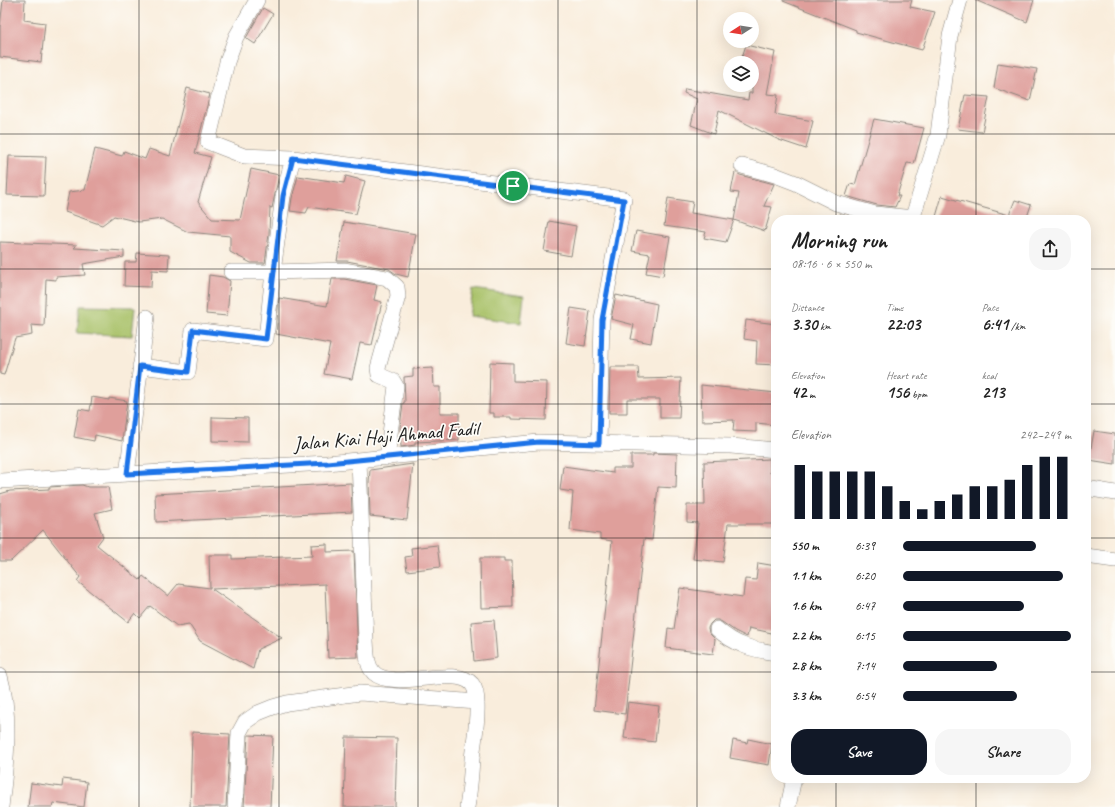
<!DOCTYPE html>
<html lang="en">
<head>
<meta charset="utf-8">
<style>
	body { margin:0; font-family:Caveat,sans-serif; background:#f6f6f6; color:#222; height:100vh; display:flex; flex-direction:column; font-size:15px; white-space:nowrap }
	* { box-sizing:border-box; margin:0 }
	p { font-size:13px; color:#767676 }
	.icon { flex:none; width:22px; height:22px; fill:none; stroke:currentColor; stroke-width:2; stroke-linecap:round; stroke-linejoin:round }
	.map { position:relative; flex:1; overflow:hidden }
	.panel { position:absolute; left:771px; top:215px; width:320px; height:568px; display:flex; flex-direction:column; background:#fff; border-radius:16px; box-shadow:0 4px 16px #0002 }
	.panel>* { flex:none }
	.needle { width:26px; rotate:258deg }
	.controls { position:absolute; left:723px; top:12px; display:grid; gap:8px }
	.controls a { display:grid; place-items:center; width:36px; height:36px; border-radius:50%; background:#fff; box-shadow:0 4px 16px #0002; font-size:20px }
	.pin { position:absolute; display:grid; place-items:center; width:34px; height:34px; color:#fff; margin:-17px; border:2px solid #fff; border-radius:50%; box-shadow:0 1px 4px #0007 }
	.round { display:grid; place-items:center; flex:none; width:42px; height:42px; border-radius:16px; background:#f6f6f6 }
	.head { display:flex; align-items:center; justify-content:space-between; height:68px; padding:0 20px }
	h1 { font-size:22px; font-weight:700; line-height:30px }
	.stats { display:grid; grid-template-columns:repeat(3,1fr); gap:6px; height:68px; padding:4px 20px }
	.stats div { display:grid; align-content:center }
	.stats b { font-size:17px; font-weight:700 }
	.stats small { font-size:11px; font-weight:400 }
	.stats p { font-size:11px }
	.chart { height:112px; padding:8px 20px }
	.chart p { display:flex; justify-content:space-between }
	.chart svg { width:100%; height:72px; margin-top:4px; stroke:#111827; stroke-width:6 }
	.action { display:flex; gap:8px; margin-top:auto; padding:8px 20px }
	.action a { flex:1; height:46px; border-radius:16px; background:#111827; color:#fff; font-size:16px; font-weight:700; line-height:46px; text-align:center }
	.action a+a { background:#f6f6f6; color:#222 }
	ul { padding:0 20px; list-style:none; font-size:13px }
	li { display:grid; grid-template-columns:64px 48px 1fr; align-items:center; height:30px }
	li i { height:10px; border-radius:5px; background:#111827 }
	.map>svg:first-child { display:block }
	.green { fill:#a8c167; stroke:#626e42 }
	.building { fill:#df9f9b }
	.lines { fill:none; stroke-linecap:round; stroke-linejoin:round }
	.minor-casing { stroke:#8a847c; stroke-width:16 }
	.minor { stroke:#fff; stroke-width:15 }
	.route-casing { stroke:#fff; stroke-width:8 }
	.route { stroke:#1a73e8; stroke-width:5 }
	.grid { fill:none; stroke:#1c1c1c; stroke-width:1; stroke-opacity:0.55 }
	.labels { text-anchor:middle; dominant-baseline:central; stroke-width:3.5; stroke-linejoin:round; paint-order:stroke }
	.street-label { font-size:20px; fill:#1c1c1c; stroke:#fdfcf7 }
</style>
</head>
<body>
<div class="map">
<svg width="1115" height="807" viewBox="0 0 1115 807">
	<rect width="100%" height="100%" fill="#fdfcf7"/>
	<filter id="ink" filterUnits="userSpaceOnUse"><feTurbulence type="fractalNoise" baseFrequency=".025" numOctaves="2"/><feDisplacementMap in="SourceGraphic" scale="8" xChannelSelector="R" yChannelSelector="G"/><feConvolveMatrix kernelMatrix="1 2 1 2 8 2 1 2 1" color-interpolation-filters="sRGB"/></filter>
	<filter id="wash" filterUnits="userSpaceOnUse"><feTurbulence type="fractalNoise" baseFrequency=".012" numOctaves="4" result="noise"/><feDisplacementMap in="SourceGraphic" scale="16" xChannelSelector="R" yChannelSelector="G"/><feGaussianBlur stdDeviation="0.9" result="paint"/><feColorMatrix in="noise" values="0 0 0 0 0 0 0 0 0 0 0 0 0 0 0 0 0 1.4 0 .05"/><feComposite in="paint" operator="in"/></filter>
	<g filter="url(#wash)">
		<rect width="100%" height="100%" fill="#f9eddc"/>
		<path class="green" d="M473,289L524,296L521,323L469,316Z
			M80,306L135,307L132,336L77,333Z"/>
		<g id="blocks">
			<path class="building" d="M3,0H25L24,20L45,23L41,62L0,57V27Z
				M783,0H912L910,7L935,12L922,50L856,32V30L783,1Z
				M975,0H1034L1027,22Z
				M263,8L273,14L255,44L246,38Z
				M746,45L775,52L767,94L778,95L775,114L813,121L806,149L779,140L719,110L714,134L691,125L697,99L684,93L685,89L748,100L749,93H752V63H740Z
				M998,63L1037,69L1030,101L994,88Z
				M187,88L210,94L195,153L211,157L198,202L212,219L240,220L251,169L279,175L272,208L270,207L269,234L265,263H251L230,252V236L188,232L162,219L139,222L114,216L102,225L65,212L69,192L85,190L95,149L122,156L124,151L145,159L149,149L170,156Z
				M965,95L989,97L982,132L958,129Z
				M874,119L924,128L914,164L907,163L897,196H900L895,207L877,205L846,196L850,184L855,185Z
				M9,156L46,157L44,196L7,195Z
				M735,172L740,175L774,184L764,206L772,207L765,231L734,220L739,193L731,192Z
				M298,176L344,183L346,176L365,181L356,214L309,207L306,213L290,211L292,198Z
				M942,196L1009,215L1015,200L1031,205L1026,220H935Z
				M668,198L693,202L691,213L734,220L726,242L704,238L706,232L664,226Z
				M840,214L863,220H838Z
				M549,221L576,226L571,256L544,251Z
				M344,222L416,234L408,277L396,274L389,269L347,261H337Z
				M636,231L670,237L663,276L646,273L650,254L632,251Z
				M0,242L77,245L74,248L124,251V257L83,264L85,275L56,277V280L46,279L44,326L31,325L32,335L15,338L4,375L0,374Z
				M137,253L169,255L168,271L152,270L151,287L124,286L125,262H136Z
				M209,275L223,277L230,281L227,316L206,314Z
				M332,279H344L377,285L374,300L382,302L372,345L360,343L352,379L324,374L330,344L276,334L279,298L327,306Z
				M616,295L657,304L651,343L631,339L634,325L611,319Z
				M571,308L590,311L585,346L566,343Z
				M746,320L776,324L773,344L776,345V365L756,364L757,341L744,339Z
				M490,362L513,363V381L547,382L546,420L511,419V417H494V413H489Z
				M610,367H638L639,379L681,378L679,418H660V399H627V413H609Z
				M433,368L434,387H440V413H459V440L415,442V445L401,447L400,427L403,403L405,402L404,377L413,376V369Z
				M701,385L776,393V425L756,423V432L733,431L734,420L702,421Z
				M92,397L109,400V398L127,401L122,441L95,435L94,441L74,437L79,409L90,411Z
				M212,417L248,418V442L212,441Z
				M1094,431L1115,434V464L1089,460Z
				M653,453L677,454L676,488L658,487L652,540L644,539L625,714L594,710L612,541L600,539V534L570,530L573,492L560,490L563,466L613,473V468H631V455H653Z
				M770,459V473H776V524H728L723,562L693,559L698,523L687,522V505H705L704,462Z
				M413,464L407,520L370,516L369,482L370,470Z
				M351,483L352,512L156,522L155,494Z
				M82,485L88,487H108L112,509L95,513L103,537L97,545L140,580L143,576L168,596L178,584L210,588L209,555H232V559L312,556L311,545L327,544V552L354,551L358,657L328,658L325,584L212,589L282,638L258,649L253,669L200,641L189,624L177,626L150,606L140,618L135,613L128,622L77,581L80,577L43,530L11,561H0V494L10,491L49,489V487Z
				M437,545L440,567L407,571L405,557L412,556L411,548Z
				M480,558H504V561H512L513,607L481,608Z
				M758,563L776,566V634L749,628L747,637L735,631L722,622L718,620H714L710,624L708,628L709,633L715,639L713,654L666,648L668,628L674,629L680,588L743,597L745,579L756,580Z
				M494,620L497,658L474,661L471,622Z
				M628,702L659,706L655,742L624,738Z
				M192,732L230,734L226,807H190Z
				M248,735L273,736L270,807H244Z
				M346,737L397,738L395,807H344Z
				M748,739L772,744L769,765L730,758L733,740L747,743Z
				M63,779L87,782L84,807L53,803L52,807H28L31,783L62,787Z"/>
		</g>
	</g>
	<g filter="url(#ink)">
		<use href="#blocks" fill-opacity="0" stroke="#8a847c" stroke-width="1"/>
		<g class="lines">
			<g class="minor-casing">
				<path id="minor" d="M257,0L236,37L227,62L208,142L244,156L293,158L624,199L602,320L599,443
					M293,158L283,196L273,272L345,270L387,278L397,287L398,296L378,368L379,375L393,381L396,386L387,458
					M742,166L775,175L796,183L836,203L875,214L913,218
					M912,220L938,135L950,36L960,0
					M140,366L188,372L193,330L266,339L273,272H231
					M359,460L366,641C367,652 366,665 374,673C393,691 456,665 472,684C476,689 477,697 477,704C478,722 474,740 472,759C471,775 470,791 467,807
					M127,474L147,317
					M0,481L327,463L539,442L731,446L776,450
					M1086,488L1115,493
					M1086,556L1115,560
					M717,629C735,645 753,650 776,653
					M0,676C12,718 6,765 1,807
					M235,807L239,733L245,722L258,713L273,707L287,703L360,693L477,702
					M788,807L794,778"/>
			</g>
			<use href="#minor" class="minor"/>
		</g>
	</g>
	<g class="lines" filter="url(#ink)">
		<g class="route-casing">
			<path id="route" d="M293,158L624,200L602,320L599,444L539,442L327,463L127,474L140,366L188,372L193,330L266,339L283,196Z"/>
		</g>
		<use href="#route" class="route"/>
	</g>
	<path class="grid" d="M139,0V807M279,0V807M418,0V807M558,0V807M697,0V807M836,0V220M976,0V220M0,134H1115M0,269H776M1086,269H1115M0,404H776M1086,404H1115M0,538H776M1086,538H1115M0,672H776M1086,672H1115M836,778V807M976,778V807"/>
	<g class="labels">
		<g class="street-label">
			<text transform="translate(386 436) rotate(-5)">Jalan Kiai Haji Ahmad Fadil</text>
		</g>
	</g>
</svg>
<div class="controls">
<a><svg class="needle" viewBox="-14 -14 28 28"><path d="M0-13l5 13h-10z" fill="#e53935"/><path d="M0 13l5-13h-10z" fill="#767676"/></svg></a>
<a><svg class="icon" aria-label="layers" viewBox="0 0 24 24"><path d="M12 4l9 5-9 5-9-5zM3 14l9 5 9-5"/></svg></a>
</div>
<div class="pin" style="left:513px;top:186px;background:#1e9e55"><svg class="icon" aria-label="arrive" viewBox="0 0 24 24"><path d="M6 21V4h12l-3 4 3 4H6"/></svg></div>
<section class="panel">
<div class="head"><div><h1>Morning run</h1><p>08:16 · 6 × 550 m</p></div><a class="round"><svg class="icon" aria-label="share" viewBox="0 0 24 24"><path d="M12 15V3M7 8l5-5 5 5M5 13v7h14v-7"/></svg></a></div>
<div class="stats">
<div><p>Distance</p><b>3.30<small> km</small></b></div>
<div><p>Time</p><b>22:03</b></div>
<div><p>Pace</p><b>6:41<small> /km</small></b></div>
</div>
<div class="stats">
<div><p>Elevation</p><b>42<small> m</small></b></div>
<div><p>Heart rate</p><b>156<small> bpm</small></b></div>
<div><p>kcal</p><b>213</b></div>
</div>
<div class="chart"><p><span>Elevation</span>242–249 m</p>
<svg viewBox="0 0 160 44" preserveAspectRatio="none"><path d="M5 44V11M15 44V15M25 44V15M35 44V15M45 44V15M55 44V24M65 44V33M75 44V38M85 44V33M95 44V29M105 44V24M115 44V24M125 44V20M135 44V11M145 44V6M155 44V6"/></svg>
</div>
<ul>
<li><b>550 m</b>6:39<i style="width:79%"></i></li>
<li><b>1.1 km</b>6:20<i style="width:95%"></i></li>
<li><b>1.6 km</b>6:47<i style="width:72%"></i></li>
<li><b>2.2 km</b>6:15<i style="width:100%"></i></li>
<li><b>2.8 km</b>7:14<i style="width:56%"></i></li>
<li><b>3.3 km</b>6:54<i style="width:68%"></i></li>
</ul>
<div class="action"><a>Save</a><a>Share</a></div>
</section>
</div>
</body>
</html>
